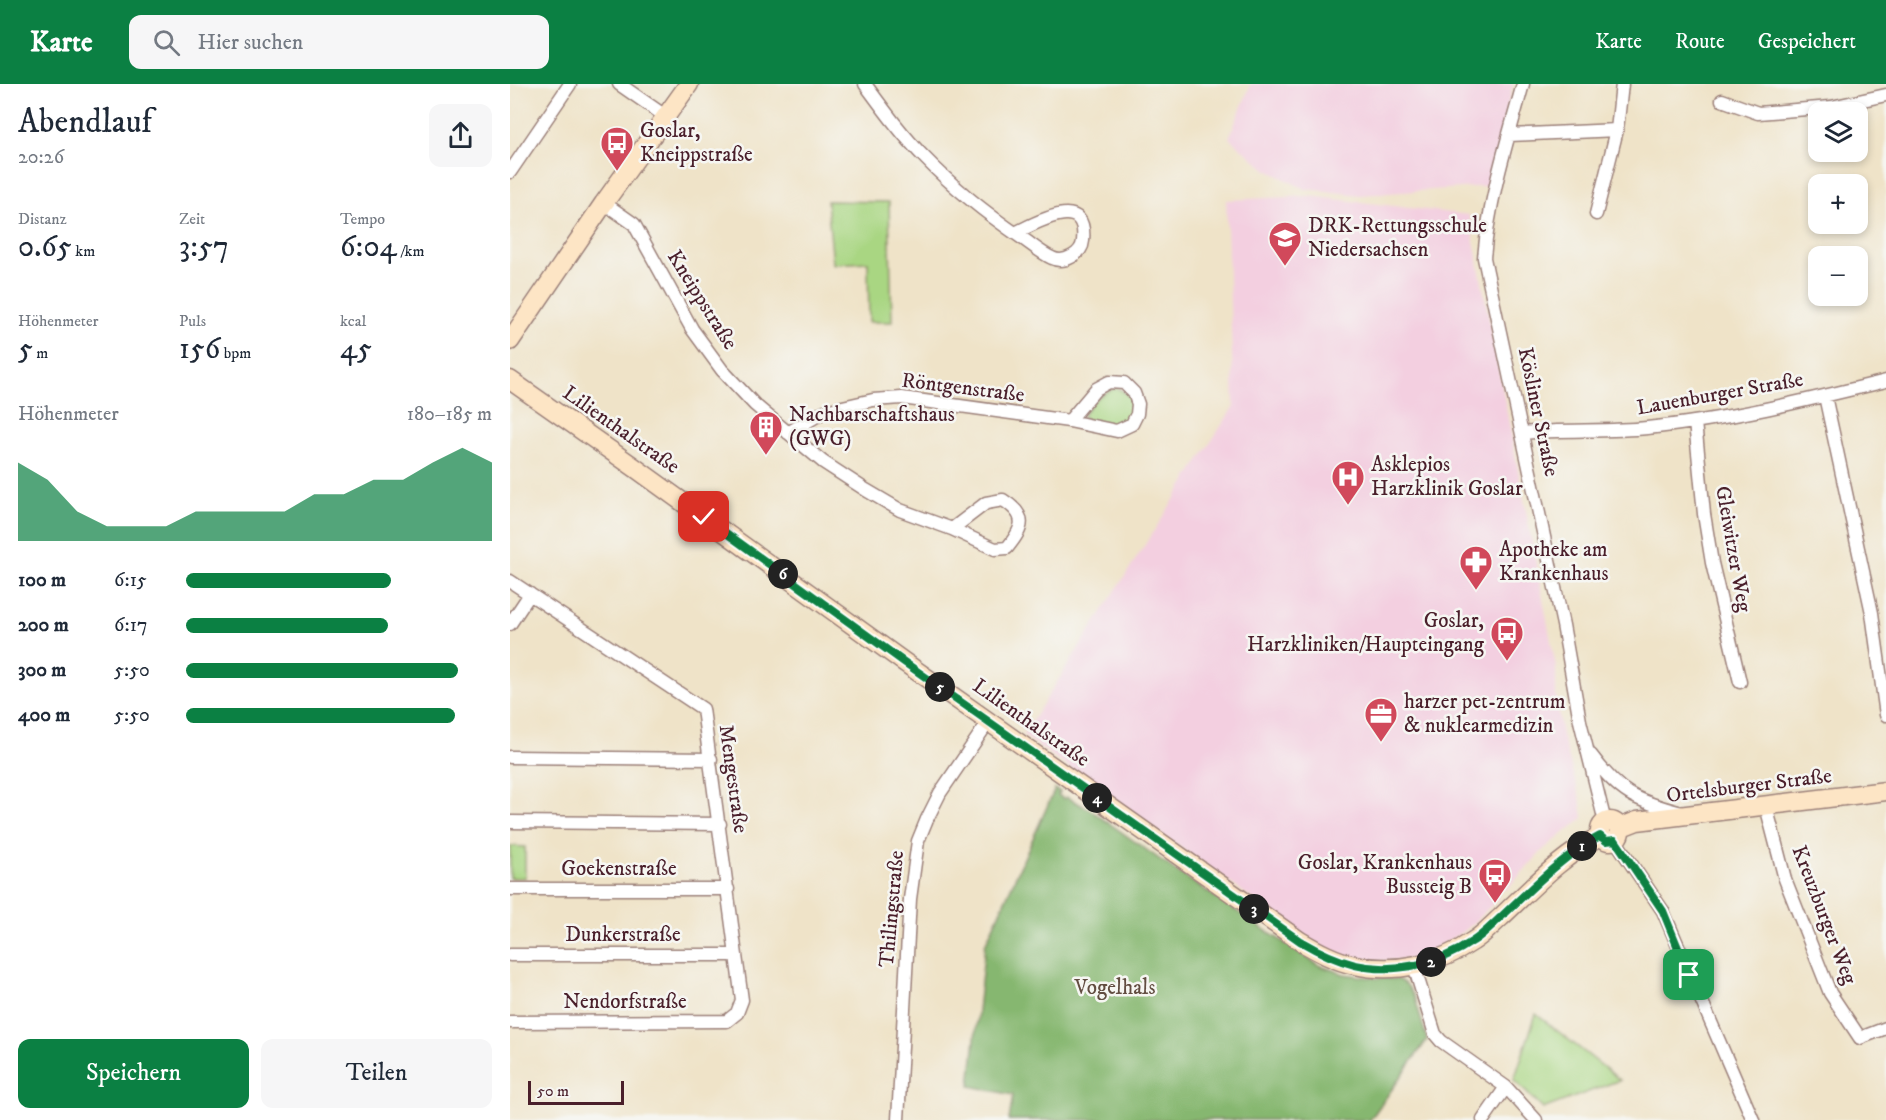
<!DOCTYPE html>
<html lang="de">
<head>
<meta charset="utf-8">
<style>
	body { margin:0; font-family:"IM FELL DW Pica",serif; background:#f6f6f7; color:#1f2937; height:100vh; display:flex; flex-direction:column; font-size:22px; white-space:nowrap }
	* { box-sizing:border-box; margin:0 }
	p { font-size:20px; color:#747a83 }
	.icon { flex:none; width:33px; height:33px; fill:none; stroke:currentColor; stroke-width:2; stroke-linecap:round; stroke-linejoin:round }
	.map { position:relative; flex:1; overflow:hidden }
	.drawer { display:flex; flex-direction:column; background:#fff; width:510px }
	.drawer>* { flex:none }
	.buttons { position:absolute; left:1298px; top:18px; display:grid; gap:12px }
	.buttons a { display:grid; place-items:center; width:60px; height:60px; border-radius:12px; background:#fff; box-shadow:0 3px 9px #0003; font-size:30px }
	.scale { position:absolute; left:18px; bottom:15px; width:96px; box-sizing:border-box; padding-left:6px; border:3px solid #4a1f2b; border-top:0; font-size:16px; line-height:21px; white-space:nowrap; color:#4a1f2b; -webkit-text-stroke:4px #f6f6f2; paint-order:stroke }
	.pin { position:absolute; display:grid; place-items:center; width:51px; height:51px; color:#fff; margin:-26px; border-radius:12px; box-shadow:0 3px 9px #0006 }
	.km { position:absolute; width:30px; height:30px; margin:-15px; border-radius:50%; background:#222; color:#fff; font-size:16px; line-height:30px; text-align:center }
	.round { display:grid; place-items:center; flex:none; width:63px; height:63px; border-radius:12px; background:#f6f6f7 }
	.head { display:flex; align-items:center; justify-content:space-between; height:102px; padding:0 18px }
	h1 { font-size:33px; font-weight:600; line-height:45px }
	.figures { display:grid; grid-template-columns:repeat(3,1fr); gap:9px; height:102px; padding:6px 18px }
	.figures div { display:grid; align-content:center }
	.figures b { font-size:30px; font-weight:600 }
	.figures small { font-size:16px; font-weight:400 }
	.figures p { font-size:16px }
	.chart { height:168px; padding:12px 18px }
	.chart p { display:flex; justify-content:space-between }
	.chart svg { width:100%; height:108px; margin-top:6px; fill:#0b8043; opacity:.7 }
	.cta { display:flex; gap:12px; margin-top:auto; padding:12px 18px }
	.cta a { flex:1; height:69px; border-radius:12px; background:#0b8043; color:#fff; font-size:24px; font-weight:600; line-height:69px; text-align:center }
	.cta a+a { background:#f6f6f7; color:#1f2937 }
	ul { padding:0 18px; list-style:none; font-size:20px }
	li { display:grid; grid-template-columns:96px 72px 1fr; align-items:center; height:45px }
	li i { height:15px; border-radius:8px; background:#0b8043 }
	header { display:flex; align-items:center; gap:36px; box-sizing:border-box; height:84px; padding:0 30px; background:#0b8043; color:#fff }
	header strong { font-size:28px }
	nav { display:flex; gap:33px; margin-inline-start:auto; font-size:21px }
	.search { width:420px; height:54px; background:#f6f6f7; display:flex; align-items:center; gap:15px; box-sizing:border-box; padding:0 21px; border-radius:12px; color:#747a83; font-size:22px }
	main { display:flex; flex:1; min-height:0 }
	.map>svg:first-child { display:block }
	.built { fill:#f3cfe0 }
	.green { fill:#a9d682; stroke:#7a7a56; stroke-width:1.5 }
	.forest { fill:#86b770; stroke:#686b4e; stroke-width:1.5 }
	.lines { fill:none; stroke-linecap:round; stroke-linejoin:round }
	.street-casing { stroke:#9c817a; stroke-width:15 }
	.secondary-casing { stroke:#9c817a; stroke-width:21 }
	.street { stroke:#fff; stroke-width:12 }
	.secondary { stroke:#fde5c5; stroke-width:18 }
	.route-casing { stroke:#fff; stroke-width:12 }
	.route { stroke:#0b8043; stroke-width:8 }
	.labels { text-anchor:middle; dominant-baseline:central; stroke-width:5; stroke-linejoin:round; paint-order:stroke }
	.poi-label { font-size:21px; fill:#4a1f2b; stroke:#f6f6f2; text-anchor:start }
	.street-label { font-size:21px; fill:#4a1f2b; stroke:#f6f6f2 }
	.park-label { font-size:21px; fill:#624d41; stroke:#f6f6f2 }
</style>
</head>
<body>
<header>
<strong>Karte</strong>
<div class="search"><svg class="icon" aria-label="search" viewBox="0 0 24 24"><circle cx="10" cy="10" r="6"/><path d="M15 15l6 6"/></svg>Hier suchen</div>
<nav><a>Karte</a><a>Route</a><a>Gespeichert</a></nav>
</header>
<main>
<section class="drawer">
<div class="head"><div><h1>Abendlauf</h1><p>20:26</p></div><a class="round"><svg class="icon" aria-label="share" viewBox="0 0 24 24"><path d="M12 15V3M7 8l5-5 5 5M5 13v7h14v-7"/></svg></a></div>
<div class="figures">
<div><p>Distanz</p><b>0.65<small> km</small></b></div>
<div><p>Zeit</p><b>3:57</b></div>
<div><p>Tempo</p><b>6:04<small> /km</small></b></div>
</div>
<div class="figures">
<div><p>Höhenmeter</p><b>5<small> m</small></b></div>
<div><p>Puls</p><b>156<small> bpm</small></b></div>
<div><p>kcal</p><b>45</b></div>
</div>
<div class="chart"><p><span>Höhenmeter</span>180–185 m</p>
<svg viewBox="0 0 160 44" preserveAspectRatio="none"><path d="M0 44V12L10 19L20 32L30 38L40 38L50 38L60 32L70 32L80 32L90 32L100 25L110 25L120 19L130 19L140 12L150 6L160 12V44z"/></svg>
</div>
<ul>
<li><b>100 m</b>6:15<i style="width:67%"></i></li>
<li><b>200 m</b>6:17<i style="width:66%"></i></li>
<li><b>300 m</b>5:50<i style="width:89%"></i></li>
<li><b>400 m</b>5:50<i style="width:88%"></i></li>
</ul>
<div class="cta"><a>Speichern</a><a>Teilen</a></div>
</section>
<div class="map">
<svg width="1376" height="1036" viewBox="0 0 1376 1036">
	<rect width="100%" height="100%" fill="#f6f6f2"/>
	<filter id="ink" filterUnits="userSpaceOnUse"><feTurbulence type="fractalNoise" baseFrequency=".0167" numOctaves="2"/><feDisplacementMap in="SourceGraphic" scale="12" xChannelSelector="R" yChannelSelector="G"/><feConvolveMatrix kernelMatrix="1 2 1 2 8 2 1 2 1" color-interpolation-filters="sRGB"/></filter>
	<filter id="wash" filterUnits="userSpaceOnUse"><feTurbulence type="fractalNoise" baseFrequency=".008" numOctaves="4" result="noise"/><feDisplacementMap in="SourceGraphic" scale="24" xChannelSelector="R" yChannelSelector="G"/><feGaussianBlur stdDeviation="1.35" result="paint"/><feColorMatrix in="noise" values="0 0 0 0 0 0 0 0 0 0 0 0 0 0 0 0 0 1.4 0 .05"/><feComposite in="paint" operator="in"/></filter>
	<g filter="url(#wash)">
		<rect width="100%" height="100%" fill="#efe3c8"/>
		<path class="built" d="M741,0H1003L979,102L850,111L795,105L757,86L719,54Z
			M799,112L959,131L1046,583V613L1052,651L1070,714L1073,734L1034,765L996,806L993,804L986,811L989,814L956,846L907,875L866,877L835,872L810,863L513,651L724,322L716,116Z"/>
		<path class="green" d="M317,117L379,118L382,238H359L358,178L323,180Z
			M607,304C613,307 619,310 622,316C626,327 618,340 607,341C596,342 584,337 574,335L573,331C582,317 591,308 607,304Z
			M0,762L15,763V794H0Z
			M1026,930L1110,996L1033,1025L1004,996Z"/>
		<path class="forest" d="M545,705L550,708L548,711L554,715L556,713L579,725L669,789L808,881L834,890L865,894L888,895L897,901L905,914L917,956L860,1036H499L503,1011L460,1002L475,861Z"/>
	</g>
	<g filter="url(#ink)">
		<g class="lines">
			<g class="street-casing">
				<path id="street" d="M109,0L155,32
					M355,0C374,26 393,52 416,75C445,105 477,130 512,154C521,160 531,169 542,174C554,180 572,170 573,157C578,108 526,139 505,149
					M1013,0C997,58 979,114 974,174L1053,541L1070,637L1095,738
					M1212,16L1248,29L1321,23L1376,11
					M999,51L1107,46
					M0,88L60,0
					M94,119L124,140L182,245L212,286L245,321L313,378L356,406L390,426L442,445L485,465L497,464C514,443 518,432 493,416L476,419L442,445
					M1086,130L1107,46L1112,0
					M1315,312L1362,529L1376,631
					M1185,338L1194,430L1202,479L1230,598
					M278,349L315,327L363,316L392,314L559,337L607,347L622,340L627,330L628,320L624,309L614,299L599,298L586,305L559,337
					M1013,349C1054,345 1096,348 1137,344C1216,336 1299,316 1376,297
					M0,497L193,625L232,916L227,929L217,937L0,938
					M0,540L20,510
					M1081,671C1109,709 1125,717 1172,729
					M0,673L201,675
					M1256,722L1275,795L1320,909L1350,954L1376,944
					M0,738L210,740
					M1105,756L1153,827L1243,1036
					M0,805H218
					M0,871H226
					M904,882L925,950L931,957L996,1003L1026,1036
					M388,1036L400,815L408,757L417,735L430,709L479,637
					M973,1036L996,1003"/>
			</g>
			<g class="secondary-casing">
				<path id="secondary" d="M0,257L94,119L179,0
					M0,296L124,383L394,578L790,857C807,867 825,877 845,881C884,890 930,880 963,857C973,851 982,841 991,833C1022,804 1052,771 1091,752
					M1090 747a10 10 0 1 1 20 0a10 10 0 1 1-20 0Z
					M1109,744L1127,737L1376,707"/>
			</g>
			<use href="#street" class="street"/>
			<use href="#secondary" class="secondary"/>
		</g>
	</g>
	<g class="lines" filter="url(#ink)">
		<g class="route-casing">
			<path id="route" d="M194,433L394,578L790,857C807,867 825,876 845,881C884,890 930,880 963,857C973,851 982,841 991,833C1022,804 1052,772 1090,752L1096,757L1105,756L1153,827L1179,891"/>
		</g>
		<use href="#route" class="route"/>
	</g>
	<defs>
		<g id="bus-pin" transform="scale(1.725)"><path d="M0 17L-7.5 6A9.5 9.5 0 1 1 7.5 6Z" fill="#d1495b" stroke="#f6f6f2"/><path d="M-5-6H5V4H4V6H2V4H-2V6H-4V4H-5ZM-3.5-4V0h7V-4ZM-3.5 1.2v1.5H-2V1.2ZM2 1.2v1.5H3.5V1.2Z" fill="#fff"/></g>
		<g id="university-pin" transform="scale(1.725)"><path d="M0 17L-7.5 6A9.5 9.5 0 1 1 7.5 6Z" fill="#d1495b" stroke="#f6f6f2"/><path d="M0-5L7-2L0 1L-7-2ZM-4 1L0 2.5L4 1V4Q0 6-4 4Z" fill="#fff"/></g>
		<g id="building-pin" transform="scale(1.725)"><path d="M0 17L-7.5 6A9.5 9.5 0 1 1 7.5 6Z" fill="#d1495b" stroke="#f6f6f2"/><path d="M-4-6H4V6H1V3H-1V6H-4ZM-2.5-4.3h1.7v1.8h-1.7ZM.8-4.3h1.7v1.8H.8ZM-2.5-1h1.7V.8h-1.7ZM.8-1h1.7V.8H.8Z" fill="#fff"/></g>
		<g id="hospital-pin" transform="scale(1.725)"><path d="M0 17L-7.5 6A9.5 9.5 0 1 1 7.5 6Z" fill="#d1495b" stroke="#f6f6f2"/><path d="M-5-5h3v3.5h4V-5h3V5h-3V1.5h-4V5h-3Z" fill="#fff"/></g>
		<g id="pharmacy-pin" transform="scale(1.725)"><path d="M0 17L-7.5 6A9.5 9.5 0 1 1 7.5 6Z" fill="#d1495b" stroke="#f6f6f2"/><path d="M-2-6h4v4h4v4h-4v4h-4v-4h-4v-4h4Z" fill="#fff"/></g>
		<g id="office-pin" transform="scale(1.725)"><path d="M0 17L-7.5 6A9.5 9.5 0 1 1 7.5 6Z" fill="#d1495b" stroke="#f6f6f2"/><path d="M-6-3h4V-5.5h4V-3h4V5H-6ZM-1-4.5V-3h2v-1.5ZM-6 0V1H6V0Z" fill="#fff"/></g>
	</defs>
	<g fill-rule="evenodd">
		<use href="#bus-pin" x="107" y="59"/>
		<use href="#university-pin" x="775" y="154"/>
		<use href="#building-pin" x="256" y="343"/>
		<use href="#hospital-pin" x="838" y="393"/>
		<use href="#pharmacy-pin" x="966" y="478"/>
		<use href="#bus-pin" x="997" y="549"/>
		<use href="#office-pin" x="871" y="630"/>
		<use href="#bus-pin" x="985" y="791"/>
	</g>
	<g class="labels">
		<g class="poi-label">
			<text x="130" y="47">Goslar,<tspan x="130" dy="24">Kneippstraße</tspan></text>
			<text x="798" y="142">DRK-Rettungsschule<tspan x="798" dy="24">Niedersachsen</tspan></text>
			<text x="279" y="331">Nachbarschaftshaus<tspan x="279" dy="24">(GWG)</tspan></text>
			<text x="861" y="381">Asklepios<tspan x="861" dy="24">Harzklinik Goslar</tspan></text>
			<text x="989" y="466">Apotheke am<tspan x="989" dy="24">Krankenhaus</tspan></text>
			<text x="974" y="537" text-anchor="end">Goslar,<tspan x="974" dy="24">Harzkliniken/Haupteingang</tspan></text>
			<text x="894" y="618">harzer pet-zentrum<tspan x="894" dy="24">&amp; nuklearmedizin</tspan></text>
			<text x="962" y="779" text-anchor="end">Goslar, Krankenhaus<tspan x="962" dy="24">Bussteig B</tspan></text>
		</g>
		<g class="street-label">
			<text transform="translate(192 216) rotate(58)">Kneippstraße</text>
			<text transform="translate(453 304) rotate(7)">Röntgenstraße</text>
			<text transform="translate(1210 310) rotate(-10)">Lauenburger Straße</text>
			<text transform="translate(1028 328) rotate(78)">Kösliner Straße</text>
			<text transform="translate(111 346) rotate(35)">Lilienthalstraße</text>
			<text transform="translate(1223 465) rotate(80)">Gleiwitzer Weg</text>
			<text transform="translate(521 639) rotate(35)">Lilienthalstraße</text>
			<text transform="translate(223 695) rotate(82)">Mengestraße</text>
			<text transform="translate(1239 702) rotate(-7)">Ortelsburger Straße</text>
			<text x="109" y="785">Goekenstraße</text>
			<text transform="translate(382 825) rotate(-85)">Thilingstraße</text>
			<text transform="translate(1314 831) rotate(69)">Kreuzburger Weg</text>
			<text x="113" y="851">Dunkerstraße</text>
			<text x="115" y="918">Nendorfstraße</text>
		</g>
		<g class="park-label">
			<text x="605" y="904">Vogelhals</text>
		</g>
	</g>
</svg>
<div class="buttons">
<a><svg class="icon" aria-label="layers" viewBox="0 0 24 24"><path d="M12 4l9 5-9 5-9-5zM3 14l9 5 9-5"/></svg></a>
<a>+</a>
<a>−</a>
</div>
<div class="scale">50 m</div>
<div class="pin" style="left:1179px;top:891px;background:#1e9e55"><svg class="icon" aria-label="arrive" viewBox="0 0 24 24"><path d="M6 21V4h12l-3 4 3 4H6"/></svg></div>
<div class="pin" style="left:194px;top:433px;background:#d93025"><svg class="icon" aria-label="check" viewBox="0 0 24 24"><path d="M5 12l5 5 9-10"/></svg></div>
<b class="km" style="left:1072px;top:762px">1</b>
<b class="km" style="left:921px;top:878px">2</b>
<b class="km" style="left:744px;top:825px">3</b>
<b class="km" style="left:587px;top:714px">4</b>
<b class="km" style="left:430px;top:603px">5</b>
<b class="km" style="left:273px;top:490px">6</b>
</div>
</main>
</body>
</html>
